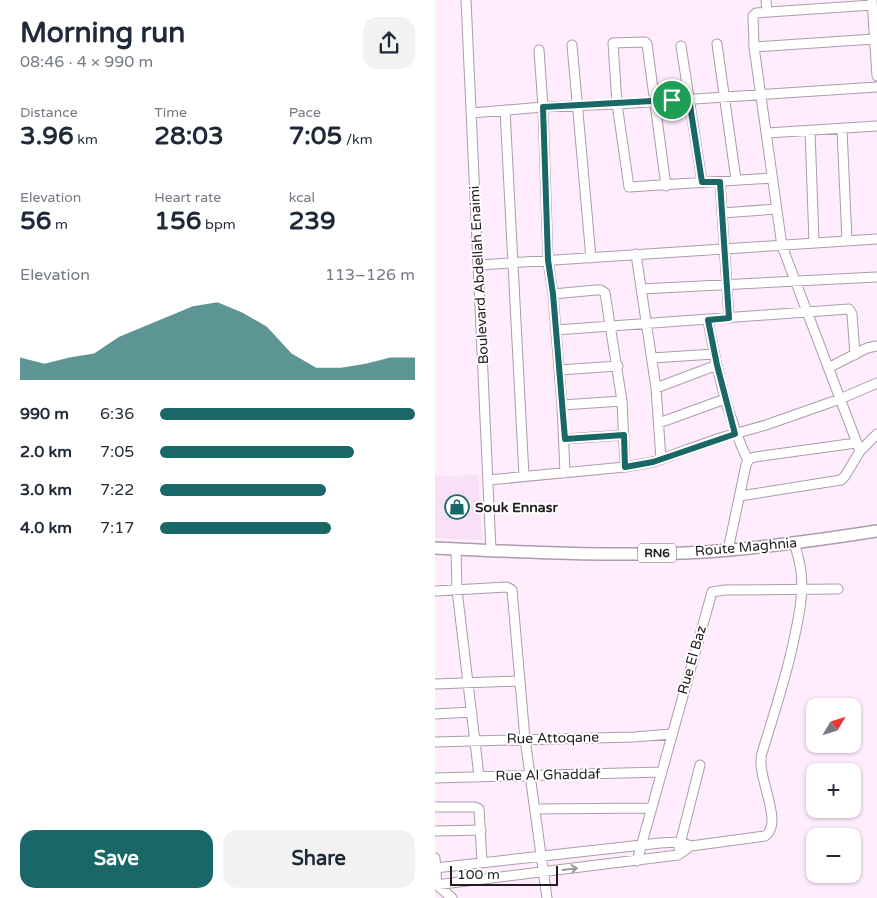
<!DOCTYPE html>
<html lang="en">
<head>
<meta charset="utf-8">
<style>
	body { margin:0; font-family:"Varela Round",sans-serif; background:#f2f2f3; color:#1f2937; height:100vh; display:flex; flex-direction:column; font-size:19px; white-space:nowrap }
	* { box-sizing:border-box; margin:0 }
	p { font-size:16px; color:#747a83 }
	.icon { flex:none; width:28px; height:28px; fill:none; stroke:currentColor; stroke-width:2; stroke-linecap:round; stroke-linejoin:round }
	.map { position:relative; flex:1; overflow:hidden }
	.panel { display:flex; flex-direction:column; background:#fff; width:435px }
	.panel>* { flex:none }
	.needle { width:32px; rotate:52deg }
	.controls { position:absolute; left:371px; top:698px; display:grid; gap:10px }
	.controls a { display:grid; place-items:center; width:55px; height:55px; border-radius:10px; background:#fff; box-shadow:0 1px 4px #0004; font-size:25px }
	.scale { position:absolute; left:15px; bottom:12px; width:108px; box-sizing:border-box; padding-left:5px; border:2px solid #231d23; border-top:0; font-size:14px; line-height:18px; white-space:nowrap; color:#231d23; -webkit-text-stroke:4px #fff; paint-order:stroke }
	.pin { position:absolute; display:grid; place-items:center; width:42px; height:42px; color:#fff; margin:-21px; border:2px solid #fff; border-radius:50%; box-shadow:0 1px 5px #0007 }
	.round { display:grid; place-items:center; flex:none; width:52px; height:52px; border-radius:15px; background:#f2f2f3 }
	.overview { display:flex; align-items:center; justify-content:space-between; height:85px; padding:0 20px }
	h1 { font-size:28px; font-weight:700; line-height:38px }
	.metrics { display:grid; grid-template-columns:repeat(3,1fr); gap:8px; height:85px; padding:5px 20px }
	.metrics div { display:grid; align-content:center }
	.metrics b { font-size:25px; font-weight:700 }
	.metrics small { font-size:14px; font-weight:400 }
	.metrics p { font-size:14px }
	.chart { height:140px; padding:10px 20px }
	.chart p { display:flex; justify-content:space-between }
	.chart svg { width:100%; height:90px; margin-top:5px; fill:#1a6768; opacity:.7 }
	.action { display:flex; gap:10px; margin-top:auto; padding:10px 20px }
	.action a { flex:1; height:58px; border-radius:15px; background:#1a6768; color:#fff; font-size:20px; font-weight:700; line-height:58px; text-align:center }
	.action a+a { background:#f2f2f3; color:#1f2937 }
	ul { padding:0 20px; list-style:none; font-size:16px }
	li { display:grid; grid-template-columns:80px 60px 1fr; align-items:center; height:38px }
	li i { height:12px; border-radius:6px; background:#1a6768 }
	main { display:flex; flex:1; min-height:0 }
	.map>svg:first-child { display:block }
	.built { fill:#f8e0f6 }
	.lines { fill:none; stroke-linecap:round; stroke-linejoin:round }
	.minor-casing { stroke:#ac9cab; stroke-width:11 }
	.major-casing { stroke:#ac9cab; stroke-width:14 }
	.minor { stroke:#fff; stroke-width:9 }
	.major { stroke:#fff; stroke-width:11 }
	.oneway { stroke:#9c999c }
	.route-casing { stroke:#fff; stroke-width:10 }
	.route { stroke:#1a6768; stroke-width:6 }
	.labels { text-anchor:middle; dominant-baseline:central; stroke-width:4; stroke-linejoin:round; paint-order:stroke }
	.shield { fill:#fff; stroke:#656165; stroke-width:1 }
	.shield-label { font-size:12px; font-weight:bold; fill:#231d23 }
	.street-label { font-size:14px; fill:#231d23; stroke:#fff }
	.poi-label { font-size:14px; font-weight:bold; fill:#231d23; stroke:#fff; text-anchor:start }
</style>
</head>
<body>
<main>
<section class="panel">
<div class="overview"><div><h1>Morning run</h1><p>08:46 · 4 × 990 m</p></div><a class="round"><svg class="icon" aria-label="share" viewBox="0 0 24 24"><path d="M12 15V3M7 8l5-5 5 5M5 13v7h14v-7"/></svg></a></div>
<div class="metrics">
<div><p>Distance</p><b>3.96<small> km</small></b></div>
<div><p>Time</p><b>28:03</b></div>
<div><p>Pace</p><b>7:05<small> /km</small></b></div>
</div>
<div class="metrics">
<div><p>Elevation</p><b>56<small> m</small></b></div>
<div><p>Heart rate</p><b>156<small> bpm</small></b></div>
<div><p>kcal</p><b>239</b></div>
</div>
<div class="chart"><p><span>Elevation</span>113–126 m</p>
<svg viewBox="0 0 160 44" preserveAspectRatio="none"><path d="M0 44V33L10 36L20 33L30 31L40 23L50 18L60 13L70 8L80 6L90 11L100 18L110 31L120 38L130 38L140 36L150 33L160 33V44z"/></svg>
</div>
<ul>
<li><b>990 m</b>6:36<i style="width:100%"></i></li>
<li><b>2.0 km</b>7:05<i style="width:76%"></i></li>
<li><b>3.0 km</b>7:22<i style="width:65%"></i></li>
<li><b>4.0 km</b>7:17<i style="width:67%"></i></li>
</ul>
<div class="action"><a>Save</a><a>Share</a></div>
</section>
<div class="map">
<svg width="442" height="898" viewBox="0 0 442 898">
	<rect width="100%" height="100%" fill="#ffedfe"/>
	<path class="built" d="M43,475L47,540L0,538V476Z"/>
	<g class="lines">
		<g class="minor-casing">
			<path id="minor" d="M31,0L56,550
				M331,0L332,12
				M437,0L442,76
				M282,44L301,180
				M137,45L156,258
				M246,46L267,182
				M319,47L439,39
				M104,50L108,107L113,260L118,294L127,405L130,473
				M70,110L89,476
				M36,113L108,107L182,104L442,87
				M407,129L412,241
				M375,131L379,242
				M332,133L442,126
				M285,182L294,318
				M231,186L212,44L210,42L178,43L182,104L194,187L337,178
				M287,213L341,209
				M201,254L221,388L226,459
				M44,265L442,239
				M206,289L442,277
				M118,294L161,290H166L170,293L187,401L190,467
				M273,320C282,369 292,416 313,461
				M121,330L414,309L417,314L420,355
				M217,358L279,354
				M393,368L432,348L442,346
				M124,370L183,366
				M221,388L282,365
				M127,405L187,401
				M224,423L290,399
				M130,439L189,435
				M425,451L347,246L319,47L318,16L321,13L437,5
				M53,480L190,467L218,462L285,438L331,425L405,399L442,383
				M305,496L406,480L410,476L425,451L442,434
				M21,549L22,590L44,776
				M293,550L311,465L314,459L320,457L421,443
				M0,591L72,587L77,590L90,739L112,898
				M0,684L85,681
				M0,714L37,712
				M0,742L199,737L236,734
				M0,778L226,772
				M0,807H40L44,809L47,862
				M100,809L215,808
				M0,831L46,830
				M244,848L265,765
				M0,858L2,885L17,898
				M202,861L277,592L290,590L403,589
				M0,868L225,843L245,842L256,846L330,836C350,823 320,776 327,753C338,717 350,681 358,644C363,620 369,596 366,572C365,562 362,552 359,543
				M0,885L243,855L256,846"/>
		</g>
		<g class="major-casing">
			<path id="major" d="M0,548C90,552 179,557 269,552C327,548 385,540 442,531"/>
		</g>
		<use href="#minor" class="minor"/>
		<use href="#major" class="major"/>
	</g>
	<defs><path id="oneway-shaft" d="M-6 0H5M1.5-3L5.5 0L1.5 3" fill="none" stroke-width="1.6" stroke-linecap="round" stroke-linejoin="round" transform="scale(1.25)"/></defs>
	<use class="oneway" href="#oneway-shaft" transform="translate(135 869) rotate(-7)"/>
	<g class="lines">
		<g class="route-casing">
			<path id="route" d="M254,99L267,182H285L294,318L273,320L282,365L300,434L218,462L190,467L189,435L130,439L118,294L113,260L108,107Z"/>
		</g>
		<use href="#route" class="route"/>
	</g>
	<defs>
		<g id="shop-ring" transform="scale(1.25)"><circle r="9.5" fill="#fff" stroke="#1a6768" stroke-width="1.5"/><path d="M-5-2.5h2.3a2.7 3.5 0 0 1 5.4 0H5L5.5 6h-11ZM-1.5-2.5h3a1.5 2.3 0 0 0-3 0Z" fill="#1a6768"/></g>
	</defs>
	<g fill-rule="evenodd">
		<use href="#shop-ring" x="22" y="507"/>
	</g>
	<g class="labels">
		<rect class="shield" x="203" y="543.5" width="38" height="19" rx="4"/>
		<g class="shield-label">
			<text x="222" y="553">RN6</text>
		</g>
		<g class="street-label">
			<text transform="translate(44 275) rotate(-93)">Boulevard Abdellah Enaimi</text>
			<text transform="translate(311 547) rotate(-5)">Route Maghnia</text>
			<text transform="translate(257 660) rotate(-74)">Rue El Baz</text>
			<text transform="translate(118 738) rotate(-1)">Rue Attoqane</text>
			<text transform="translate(113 775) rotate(-1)">Rue Al Ghaddaf</text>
		</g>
		<g class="poi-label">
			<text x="40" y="507">Souk Ennasr</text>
		</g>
	</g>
</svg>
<div class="controls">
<a><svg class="needle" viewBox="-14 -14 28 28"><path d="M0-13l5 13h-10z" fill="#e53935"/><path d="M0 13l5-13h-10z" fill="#747a83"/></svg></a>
<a>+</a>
<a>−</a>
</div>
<div class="scale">100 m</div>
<div class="pin" style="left:237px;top:100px;background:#1e9e55"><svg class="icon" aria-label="arrive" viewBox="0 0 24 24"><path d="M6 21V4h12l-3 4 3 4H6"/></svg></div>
</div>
</main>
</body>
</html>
